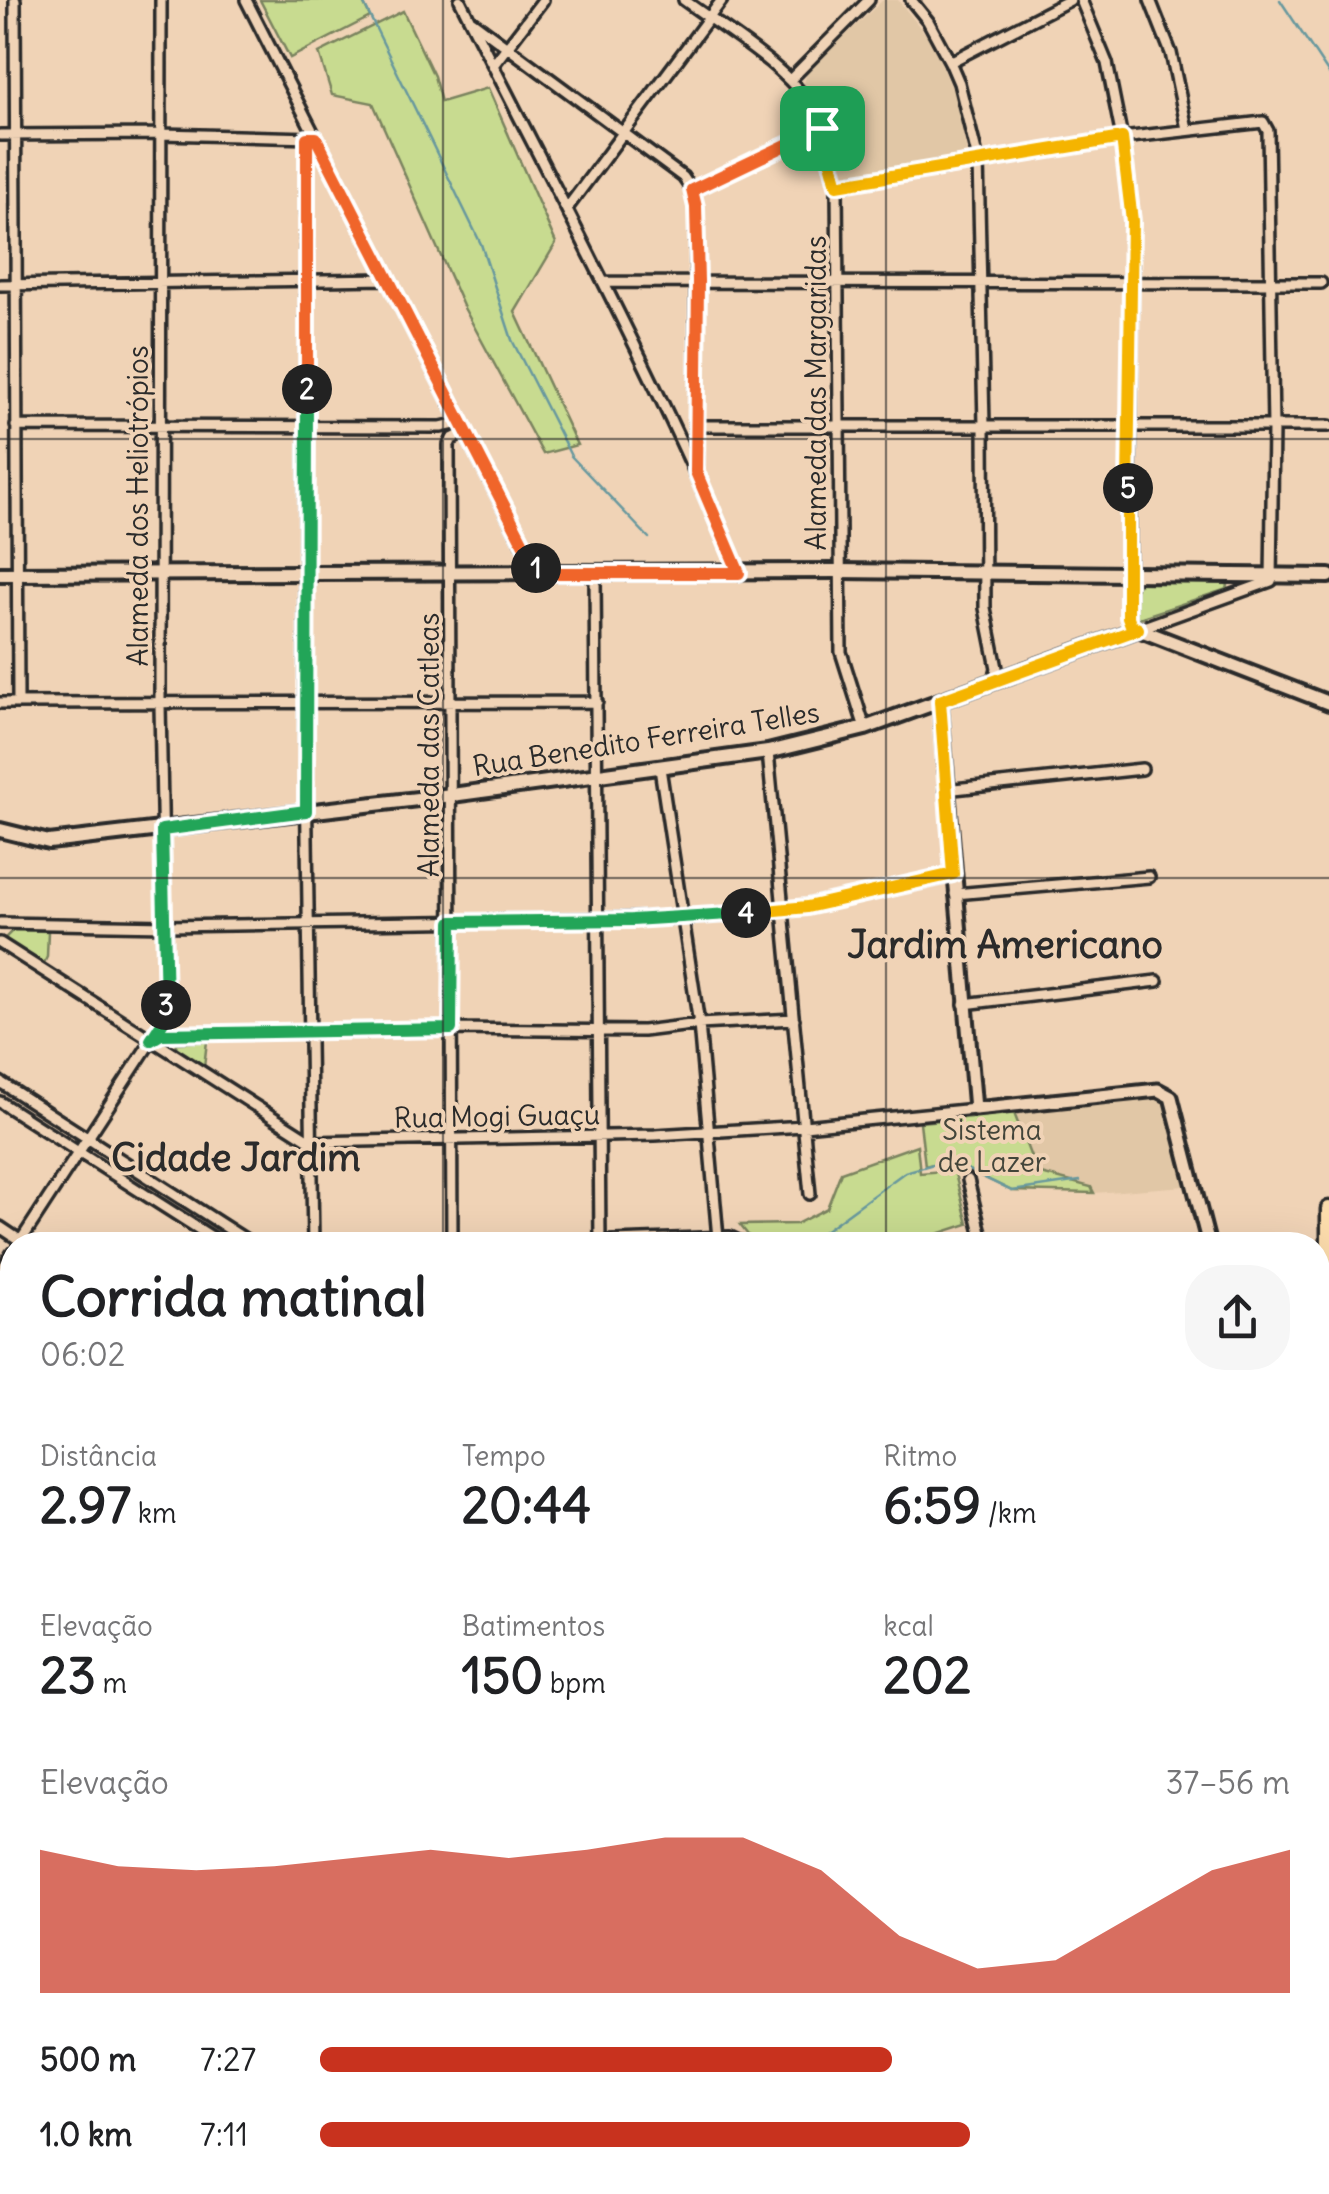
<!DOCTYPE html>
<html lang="pt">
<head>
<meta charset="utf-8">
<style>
	body { margin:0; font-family:Delius,sans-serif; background:#f6f6f6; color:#202124; height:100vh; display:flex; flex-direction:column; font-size:38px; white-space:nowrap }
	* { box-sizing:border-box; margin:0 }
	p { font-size:32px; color:#757577 }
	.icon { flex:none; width:55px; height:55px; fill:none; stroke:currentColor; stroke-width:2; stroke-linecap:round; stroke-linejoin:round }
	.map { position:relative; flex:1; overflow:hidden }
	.panel { position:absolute; left:0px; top:1232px; width:1330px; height:962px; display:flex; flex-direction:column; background:#fff; border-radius:40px 40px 0 0; box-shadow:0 10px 40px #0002 }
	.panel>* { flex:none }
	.pin { position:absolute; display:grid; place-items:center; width:85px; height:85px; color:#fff; margin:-42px; border-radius:20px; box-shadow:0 5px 15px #0006 }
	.km { position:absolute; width:50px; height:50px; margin:-25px; border-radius:50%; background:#222; color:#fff; font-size:28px; line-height:50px; text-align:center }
	.round { display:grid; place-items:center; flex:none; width:105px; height:105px; border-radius:40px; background:#f6f6f6 }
	.overview { display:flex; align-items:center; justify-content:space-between; height:170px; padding:0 40px }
	h1 { font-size:55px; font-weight:700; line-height:75px }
	.stats { display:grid; grid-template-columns:repeat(3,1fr); gap:15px; height:170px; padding:10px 40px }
	.stats div { display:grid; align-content:center }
	.stats b { font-size:50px; font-weight:700 }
	.stats small { font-size:28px; font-weight:400 }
	.stats p { font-size:28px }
	.chart { height:280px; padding:20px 40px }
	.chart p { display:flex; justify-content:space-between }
	.chart svg { width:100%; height:180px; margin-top:10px; fill:#c8321e; opacity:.7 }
	ul { padding:0 40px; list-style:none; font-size:32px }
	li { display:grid; grid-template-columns:160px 120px 1fr; align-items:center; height:75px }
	li i { height:25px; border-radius:12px; background:#c8321e }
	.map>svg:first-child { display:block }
	.built { fill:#e1c7a6 }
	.green { fill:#c8db90; stroke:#7a835e; stroke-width:2.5 }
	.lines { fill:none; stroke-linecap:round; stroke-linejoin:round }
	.stream { stroke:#67989e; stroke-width:2.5 }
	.minor-casing { stroke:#2b2b2b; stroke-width:16 }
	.tertiary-casing { stroke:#2b2b2b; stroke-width:19 }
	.secondary-casing { stroke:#2b2b2b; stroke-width:20 }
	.primary-casing { stroke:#2b2b2b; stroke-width:21 }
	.minor { stroke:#f0d3b6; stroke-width:9 }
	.tertiary { stroke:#f0d3b6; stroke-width:11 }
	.secondary { stroke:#f0d3b6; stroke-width:12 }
	.primary { stroke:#fcdcac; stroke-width:14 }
	.split-1-casing { stroke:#fff; stroke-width:20 }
	.split-2-casing { stroke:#fff; stroke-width:20 }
	.split-3-casing { stroke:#fff; stroke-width:20 }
	.split-4-casing { stroke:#fff; stroke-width:20 }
	.split-5-casing { stroke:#fff; stroke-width:20 }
	.split-6-casing { stroke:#fff; stroke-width:20 }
	.split-1 { stroke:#f0652b; stroke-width:12 }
	.split-2 { stroke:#f0652b; stroke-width:12 }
	.split-3 { stroke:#22a559; stroke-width:12 }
	.split-4 { stroke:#22a559; stroke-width:12 }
	.split-5 { stroke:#f5b400; stroke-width:12 }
	.split-6 { stroke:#f5b400; stroke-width:12 }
	.grid { fill:none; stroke:#2b2b2b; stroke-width:2.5; stroke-opacity:0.55 }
	.labels { text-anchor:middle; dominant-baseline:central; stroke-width:8; stroke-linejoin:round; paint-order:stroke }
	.street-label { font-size:28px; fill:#2b2b2b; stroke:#f0d3b6 }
	.park-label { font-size:28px; fill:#43453a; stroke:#f0d3b6 }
	.district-label { font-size:38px; font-weight:bold; fill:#2b2b2b; stroke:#f0d3b6 }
</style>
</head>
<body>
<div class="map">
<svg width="1329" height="2194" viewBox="0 0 1329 2194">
	<rect width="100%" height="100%" fill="#f0d3b6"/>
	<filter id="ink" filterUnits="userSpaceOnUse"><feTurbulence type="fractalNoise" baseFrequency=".01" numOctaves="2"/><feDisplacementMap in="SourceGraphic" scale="20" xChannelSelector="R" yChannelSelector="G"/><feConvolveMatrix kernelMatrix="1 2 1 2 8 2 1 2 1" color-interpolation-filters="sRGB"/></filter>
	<g filter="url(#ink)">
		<path class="built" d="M883,0H898L932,42L955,96L967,153L846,177L825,109L804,84L807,72Z
			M1158,1098L1165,1104L1185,1186L1094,1193L1037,1173L1014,1113Z
			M1149,2183H1282L1280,2194H1149L1155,2186Z"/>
		<path class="green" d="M260,0H362L370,17L290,58Z
			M403,11L434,76L441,102L488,88L556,243L515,312L577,445L543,454L463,306L373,103L332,95L319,53Z
			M1141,582L1225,583L1228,585L1227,589L1139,618L1133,614V588Z
			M13,930L48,931L47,957L44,963L9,943L5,938Z
			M207,1041L204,1067L175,1051L177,1043Z
			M1014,1113L1037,1173L1091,1187L1094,1193L1012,1191L948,1160L925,1166L920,1122Z
			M917,1145L920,1173L954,1170L968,1224L925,1238L927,1245H756L740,1225L796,1224L827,1208L841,1172Z
			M0,1423L12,1440V1500L6,1497L0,1487Z
			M12,1728V1921L0,1915V1800L8,1786L0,1764V1737Z
			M0,1946L12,1951V1985L0,1980Z"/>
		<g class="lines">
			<path class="stream" d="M362,0L481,244L512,340L571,456L649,538
				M1280,0L1329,74
				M805,1245L905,1172L948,1160L1012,1191L1080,1181
				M0,1674L12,1703
				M0,1850L12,1833
				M188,2182L194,2194"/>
			<g class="minor-casing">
				<path id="minor" d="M15,0L18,703
					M246,0L531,561L540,571
					M460,0C555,190 657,377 739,573
					M684,0C726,31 787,66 814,111C828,133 832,160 837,185L841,652L865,728
					M911,0L928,21L950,62L959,83L978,160L984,425L985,608L997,668L994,680
					M1150,0L1171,53L1187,129
					M472,21L683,177L692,190L696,207V470
					M950,62L1070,0
					M494,64L543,0
					M790,80L869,0
					M0,135L161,134L313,138
					M307,138L305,702L313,1245
					M837,185L1122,138L1263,122L1268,131L1273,427L1271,581L1138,629L1129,623L1132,221L1122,138L1107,63L1081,0
					M692,190L822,127
					M568,207L722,0
					M603,282L1321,283
					M0,285L387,279
					M16,426L441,427L459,423
					M697,426H1329
					M595,574L600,1245
					M0,703L597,702
					M768,752L810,1194
					M660,768L699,1024L718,1238
					M945,790L1142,769
					M955,894L1149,877
					M0,923L166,926L676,918L784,911L953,875
					M0,943L312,1142L655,1135L804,1126L975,1109
					M964,1004L1157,981
					M161,1034L451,1029L643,1031L699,1024L794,1019
					M151,1040L163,1031L166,1011L160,705L161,0
					M0,1082L254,1245
					M0,1102L224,1245
					M968,1180L984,1245
					M0,1227L27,1245
					M18,1245L153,1038
					M452,1245L449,445L452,439L464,433
					M494,1245L730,1237L747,1245
					M0,1273L12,1253
					M0,1348L12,1346
					M0,1413L12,1429
					M0,1510L12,1543
					M1318,1746L1329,1748
					M1318,2100L1329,2101
					M63,2182L80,2194
					M283,2182L290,2194
					M639,2182L640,2194
					M747,2182L748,2194
					M1,2194L7,2154"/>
			</g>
			<g class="tertiary-casing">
				<path id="tertiary" d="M940,701L975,1109L1158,1090L1171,1097L1209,1245
					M1318,1388L1329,1384
					M1318,1396L1329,1394"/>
			</g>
			<g class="secondary-casing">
				<path id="secondary" d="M0,574L838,571L1329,576
					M0,830L49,842L452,795L768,752L865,728L1138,629L1329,703
					M0,1937L12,1942
					M0,1990L12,1994
					M1318,1994L1329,1933
					M407,2182L409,2194
					M524,2182L526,2194
					M1288,2194L1290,2182"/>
			</g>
			<g class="primary-casing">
				<path id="primary" d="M1329,1209V1256"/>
			</g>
			<use href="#minor" class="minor"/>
			<use href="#tertiary" class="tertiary"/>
			<use href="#secondary" class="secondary"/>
			<use href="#primary" class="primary"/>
		</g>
	</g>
	<g class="lines" filter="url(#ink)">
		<g class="split-1-casing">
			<path id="split-1" d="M536,568L542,573H739L696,472L698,281L696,207L692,190L822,128"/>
		</g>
		<g class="split-2-casing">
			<path id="split-2" d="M307,389V138H316L536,568"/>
		</g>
		<g class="split-3-casing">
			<path id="split-3" d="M166,1005L162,830L306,811L307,389"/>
		</g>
		<g class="split-4-casing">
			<path id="split-4" d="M166,1005L164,1020L151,1040L161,1034L451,1029L452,922L632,920L746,913"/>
		</g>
		<g class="split-5-casing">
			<path id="split-5" d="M746,913L807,907L953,874L940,701L1138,629L1131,625L1128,617V488"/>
		</g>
		<g class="split-6-casing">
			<path id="split-6" d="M822,128L837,185L1122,138L1132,221L1128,488"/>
		</g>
		<use href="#split-1" class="split-1"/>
		<use href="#split-2" class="split-2"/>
		<use href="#split-3" class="split-3"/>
		<use href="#split-4" class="split-4"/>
		<use href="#split-5" class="split-5"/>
		<use href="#split-6" class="split-6"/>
	</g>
	<path class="grid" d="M443,0V1245M886,0V1245M0,439H1329M0,878H1329M0,1316H12M1318,1316H1329M0,1755H12M1318,1755H1329M443,2182V2194M886,2182V2194"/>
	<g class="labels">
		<g class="street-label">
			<text transform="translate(816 393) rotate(-90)">Alameda das Margaridas</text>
			<text transform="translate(138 506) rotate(-90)">Alameda dos Heliotrópios</text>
			<text transform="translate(646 739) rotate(-9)">Rua Benedito Ferreira Telles</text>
			<text transform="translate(429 745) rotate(-90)">Alameda das Catleas</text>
			<text transform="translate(497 1116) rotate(-1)">Rua Mogi Guaçu</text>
		</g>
		<g class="park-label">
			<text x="992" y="1130">Sistema<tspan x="992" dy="32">de Lazer</tspan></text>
		</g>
		<g class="district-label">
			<text x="1005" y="944">Jardim Americano</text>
			<text x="236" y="1157">Cidade Jardim</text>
		</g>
	</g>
</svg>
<div class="pin" style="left:822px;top:128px;background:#1e9e55"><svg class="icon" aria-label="arrive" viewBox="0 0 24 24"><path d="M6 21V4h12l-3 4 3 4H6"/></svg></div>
<b class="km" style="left:536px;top:568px">1</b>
<b class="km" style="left:307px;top:389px">2</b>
<b class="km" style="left:166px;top:1005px">3</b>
<b class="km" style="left:746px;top:913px">4</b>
<b class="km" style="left:1128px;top:488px">5</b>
<section class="panel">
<div class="overview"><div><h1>Corrida matinal</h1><p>06:02</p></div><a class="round"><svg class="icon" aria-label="share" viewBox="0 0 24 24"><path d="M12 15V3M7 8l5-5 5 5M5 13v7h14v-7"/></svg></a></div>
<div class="stats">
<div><p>Distância</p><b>2.97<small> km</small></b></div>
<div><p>Tempo</p><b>20:44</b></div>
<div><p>Ritmo</p><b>6:59<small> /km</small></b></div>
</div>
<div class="stats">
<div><p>Elevação</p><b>23<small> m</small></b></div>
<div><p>Batimentos</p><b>150<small> bpm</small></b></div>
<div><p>kcal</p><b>202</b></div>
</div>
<div class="chart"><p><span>Elevação</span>37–56 m</p>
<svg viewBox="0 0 160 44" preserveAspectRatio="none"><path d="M0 44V9L10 13L20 14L30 13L40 11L50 9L60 11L70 9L80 6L90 6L100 14L110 30L120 38L130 36L140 25L150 14L160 9V44z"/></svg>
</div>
<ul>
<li><b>500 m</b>7:27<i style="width:59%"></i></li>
<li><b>1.0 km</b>7:11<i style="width:67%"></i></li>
</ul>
</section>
</div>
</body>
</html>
